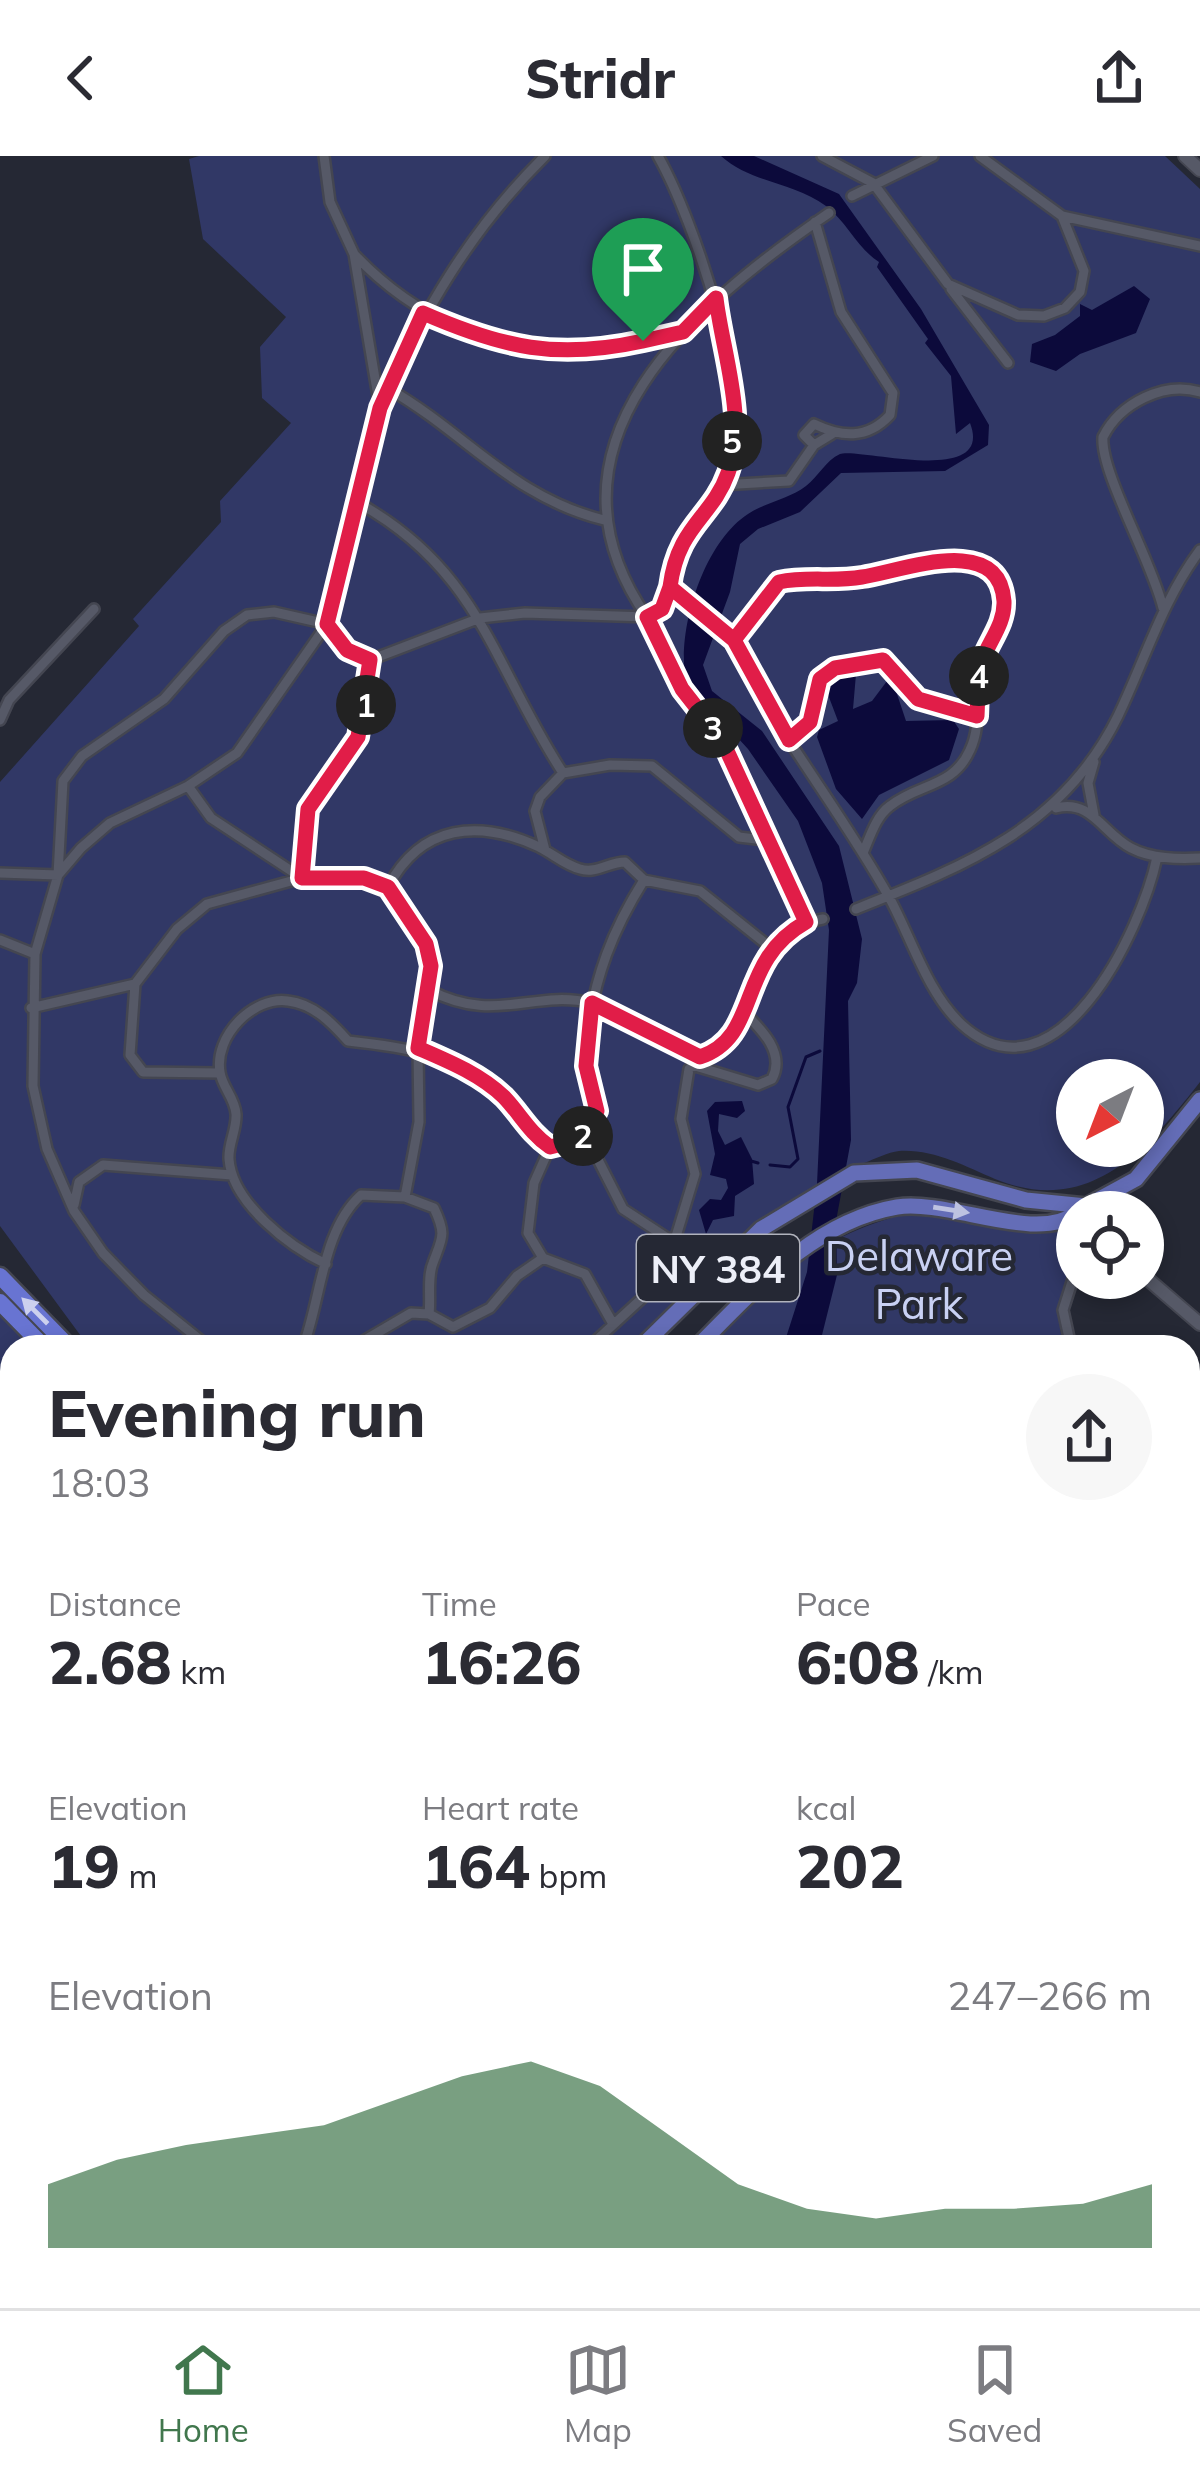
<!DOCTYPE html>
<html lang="en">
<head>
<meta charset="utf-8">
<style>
	body { margin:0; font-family:Mulish,sans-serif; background:#f7f7f7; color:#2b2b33; height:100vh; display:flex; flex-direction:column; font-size:45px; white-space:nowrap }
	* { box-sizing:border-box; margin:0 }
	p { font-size:39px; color:#7c7c81 }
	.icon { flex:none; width:66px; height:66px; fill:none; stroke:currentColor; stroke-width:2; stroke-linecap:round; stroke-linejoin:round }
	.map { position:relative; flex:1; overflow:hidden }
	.sheet { position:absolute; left:0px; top:1179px; width:1200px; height:975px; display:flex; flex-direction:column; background:#fff; border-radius:36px 36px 0 0; box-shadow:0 6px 18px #0003 }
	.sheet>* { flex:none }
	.needle { width:78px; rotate:222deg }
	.fabs { position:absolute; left:1056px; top:903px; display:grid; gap:24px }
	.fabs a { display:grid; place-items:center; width:108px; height:108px; border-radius:50%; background:#fff; box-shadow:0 6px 18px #0003; font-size:60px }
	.pin { position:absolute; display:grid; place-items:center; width:102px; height:102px; color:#fff; margin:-123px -51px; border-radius:50% 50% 50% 0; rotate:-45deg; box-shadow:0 0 12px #0007 }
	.pin .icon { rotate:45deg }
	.km { position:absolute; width:60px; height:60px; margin:-30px; border-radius:50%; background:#222; color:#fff; font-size:33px; line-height:60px; text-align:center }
	.round { display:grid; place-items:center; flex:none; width:126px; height:126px; border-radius:63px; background:#f7f7f7 }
	.headline { display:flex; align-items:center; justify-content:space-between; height:204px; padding:0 48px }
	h1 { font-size:66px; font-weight:800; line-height:90px }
	.figures { display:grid; grid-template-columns:repeat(3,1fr); gap:18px; height:204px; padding:12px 48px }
	.figures div { display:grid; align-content:center }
	.figures b { font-size:60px; font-weight:800 }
	.figures small { font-size:33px; font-weight:400 }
	.figures p { font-size:33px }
	.chart { height:336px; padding:24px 48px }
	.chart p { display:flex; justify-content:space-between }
	.chart svg { width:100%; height:216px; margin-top:12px; fill:#41774d; opacity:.7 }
	header { display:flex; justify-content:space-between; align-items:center; height:156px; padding:0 48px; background:#fff; font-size:54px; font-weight:800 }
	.tab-bar { display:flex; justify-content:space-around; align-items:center; height:168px; border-top:3px solid #e1e1e2; background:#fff; font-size:33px; color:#7c7c81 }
	.tab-bar a { display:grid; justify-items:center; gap:6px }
	.tab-bar .on { color:#41774d }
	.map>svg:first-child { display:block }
	.green { fill:#313866; fill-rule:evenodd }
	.water { fill:#0c0a3b }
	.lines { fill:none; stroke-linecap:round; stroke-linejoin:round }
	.stream { stroke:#0c0a3b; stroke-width:3 }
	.minor-casing { stroke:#444651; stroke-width:14 }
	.tertiary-casing { stroke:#444651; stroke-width:16 }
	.primary-casing { stroke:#444651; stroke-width:20 }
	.trunk-casing { stroke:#444651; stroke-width:21 }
	.minor { stroke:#565967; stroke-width:9 }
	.tertiary { stroke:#565967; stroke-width:12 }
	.primary { stroke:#646db7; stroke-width:15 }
	.trunk { stroke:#6874d2; stroke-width:16 }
	.oneway { fill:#bdc2e1 }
	.oneway2 { fill:#ccd0ee }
	.route-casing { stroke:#fff; stroke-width:24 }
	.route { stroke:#e11d48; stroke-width:15 }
	.labels { text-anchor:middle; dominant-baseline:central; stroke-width:9; stroke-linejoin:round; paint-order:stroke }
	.shield { fill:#252834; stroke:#b1b3bd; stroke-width:3 }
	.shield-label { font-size:39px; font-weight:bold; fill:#edeff8 }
	.park-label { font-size:42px; fill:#c9d1f3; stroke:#252834 }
</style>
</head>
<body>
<header><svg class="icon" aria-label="back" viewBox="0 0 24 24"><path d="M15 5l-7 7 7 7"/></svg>Stridr<svg class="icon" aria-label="share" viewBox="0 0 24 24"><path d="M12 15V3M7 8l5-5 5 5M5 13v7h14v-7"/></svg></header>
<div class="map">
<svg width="1200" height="2152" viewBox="0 0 1200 2152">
	<rect width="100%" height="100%" fill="#252834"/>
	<path class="green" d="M199,0H1165L1200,33V926C1148,992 1090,1062 995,1023C964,1010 934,993 899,995C888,996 875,1003 864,1007C766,1043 702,1122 627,1191H89L0,1070V626L139,470L133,463L221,366L220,345L291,267L262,242L260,191L286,161L203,83L189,3ZM1077,924H1143V990H1077Z
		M924,1055L1077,1072C1077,1119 1049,1137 1064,1191H706C770,1126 830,1069 924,1055Z
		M0,1156L34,1191H12V1719L0,1718Z
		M1188,1536L1200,1550V2152H994L988,2142H1188Z
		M777,2142H867L884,2152H783Z"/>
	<path class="water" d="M721,0H754L839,38L921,153L989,269L988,289L945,315L841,317L800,356L758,373L740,388L730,436L703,509L712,535L762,575L839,690L862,783L857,827L848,845L851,984L836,1065L837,1119L819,1191H783L807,1116L817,1028L829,774L822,727L798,665L748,593L686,525C676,475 703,387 748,358C766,346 789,343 806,330C818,321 826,304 840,298C858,291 995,332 970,267L956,278L951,220L925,187L928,183L877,111L879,106C857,92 847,66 826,50C793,26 751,27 721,0Z
		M1134,130L1150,143L1136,177L1080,198L1056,215L1030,206L1032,188L1055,179L1080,160V148L1092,154Z
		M845,518H856L853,553L872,545L887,525L894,529L906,565L953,564L959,573L949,604L879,639L862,663L836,633L817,581L819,574L838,565L827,536L832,525Z
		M742,945L745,955L737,962L719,958L718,975L725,989L741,981L752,1003L754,1028L735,1040L734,1060L713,1064L706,1078L699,1054L710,1043L721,1044L728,1032L726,1023L710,1019L715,998L707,955L715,946Z"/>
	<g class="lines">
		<path class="stream" d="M751,1005L758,1007
			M770,1009L790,1011L798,1003L788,951L806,901L820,895"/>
		<g class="minor-casing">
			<path id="minor" d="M658,0C694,63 759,253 727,320C715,345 691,364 680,389C668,415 677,448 647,461L682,533L736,611L806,766
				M822,0L873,27L948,128L1018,159L1044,160L1065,152L1080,136L1084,115L1062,60
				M980,0L1062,60L1200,90
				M852,40L933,0
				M815,66L841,156L893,237L890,259C867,284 841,281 814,268L804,279L814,289L832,278
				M354,98C414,162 495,198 584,197C616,197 652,183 683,176
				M951,133L1008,207
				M389,233C467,278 512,341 604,364
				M382,249C422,156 472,72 545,0
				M721,329L789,325L814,289
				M355,345C480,413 492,508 563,617
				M670,431C691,447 718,462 733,484C750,508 760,538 776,564C813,623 855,680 889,741C911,781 927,836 961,868C1056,955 1142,774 1157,701
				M1163,452C1152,405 1100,316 1103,281C1120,247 1164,225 1200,236
				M647,461C527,288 696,148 829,57
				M733,484C746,466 759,438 779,427C798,416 830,424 852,422C893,419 996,374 1004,443C1006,469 986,488 981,512C975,538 982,569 970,594C953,632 919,627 890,650C876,660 870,681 863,697
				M0,564L9,544L94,453
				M789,584L810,566L820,522L835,512L883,504L918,543L977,560
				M1094,606L1088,627L1094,659
				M188,630L211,662L302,722
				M1056,652C1092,643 1103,678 1131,692C1152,703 1178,703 1200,702
				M545,694L535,655L540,641L563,617L610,609L652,610L739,681L772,685
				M0,717L58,719L63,625L82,600L164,543L224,475L247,459L274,456L327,468L347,495L370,504L480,462L525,457L647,461
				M302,722L308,653L358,581L370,504
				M388,731C421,668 479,663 539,691C553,698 565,709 580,713C596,718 609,706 625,706L644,724L700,735L770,791
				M856,753C965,710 1063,672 1118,560C1145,504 1162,445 1200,394
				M0,784L35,798
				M429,834C496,869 532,833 592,847L700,901
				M31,852L135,828
				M692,909L758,929L772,923C786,897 761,873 743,855
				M219,917L143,916L130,899L135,828L177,773L207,748L302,722H364L388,731L426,788L431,810L418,892L419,966L405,1041
				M579,984C610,950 582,920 587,880C595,820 612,775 644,724
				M74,1049L79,1026L103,1009L232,1019
				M326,1108C290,1091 232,1047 229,1003C228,988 237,973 236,958C235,942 222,931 220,916C214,880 253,840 288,845C314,848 332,867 348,885C405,891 453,898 499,936C519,954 527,975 550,991
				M613,1168L585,1118L543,1102L528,1077L534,1027L550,991L579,984L592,992L623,1053L675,1087
				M209,1191L144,1139L103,1097L74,1055L47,993L33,930L35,798L58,719L81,692L110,667L188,630L237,597L327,468L380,252L354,98L330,46L324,0
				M303,1191C321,1144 322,1074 361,1039L405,1041L434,1052C447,1079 442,1082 433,1107C427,1121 431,1143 429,1158
				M353,1191L411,1157L429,1158L453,1171L490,1152L517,1120L543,1102
				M589,1191L663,1123L695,1018L681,963L689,913C703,898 723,895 734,878C763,832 756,774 823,763
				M1071,1191L1063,1154L1077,1110
				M0,1272L12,1281
				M1188,1389L1200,1385
				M1188,1525L1200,1541
				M0,1593L12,1585
				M0,1724H12
				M0,1931L12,1932
				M447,2142L457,2152
				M769,2142L775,2152
				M298,2152L312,2142"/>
		</g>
		<g class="tertiary-casing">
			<path id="tertiary" d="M1185,0L1200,14
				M1143,1119L1200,1168
				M1188,2058L1200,2041
				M1188,2127L1200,2144"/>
		</g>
		<g class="primary-casing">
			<path id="primary" d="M1081,1053L1136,1023L1200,944
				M641,1191L761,1073L854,1017L917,1014L1026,1044L1086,1050
				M697,1191C753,1135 814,1065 897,1051C949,1043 1036,1088 1077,1057
				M71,2152L79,2142"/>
		</g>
		<g class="trunk-casing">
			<path id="trunk" d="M0,1120L69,1191
				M0,1146L44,1191
				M898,2142L928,2152
				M950,2147L1070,2142
				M829,2152L844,2142"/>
		</g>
		<use href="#minor" class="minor"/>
		<use href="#tertiary" class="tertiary"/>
		<use href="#primary" class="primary"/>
		<use href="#trunk" class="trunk"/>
	</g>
	<defs><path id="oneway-solid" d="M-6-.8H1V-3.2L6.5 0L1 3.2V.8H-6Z" transform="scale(3)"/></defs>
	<use class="oneway" href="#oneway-solid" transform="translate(951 1054) rotate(9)"/>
	<use class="oneway2" href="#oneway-solid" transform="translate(35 1155) rotate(-135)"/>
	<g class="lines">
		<g class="route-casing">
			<path id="route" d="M643,185C557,204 503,192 423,157L380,252L327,468L347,494L370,504L358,581L308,653L302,722H364L388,731L426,788L431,810L418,892C448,905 480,918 504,941C521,959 529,976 550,991L579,984L597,955L586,910L592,847L700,901C762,880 735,806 806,766L722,584L682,533L647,461L662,453L670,431L734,484L779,426C807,420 834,426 862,421C902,415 999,376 1004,445C1005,468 989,485 982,505C977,523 978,542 977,560L918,543L883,504L835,512L820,523L810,566L789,584L734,484L670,431C678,369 712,362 728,317C748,265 722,194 716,142L683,176L643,185"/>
		</g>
		<use href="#route" class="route"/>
	</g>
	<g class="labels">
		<rect class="shield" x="637" y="1079" width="162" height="66" rx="9"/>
		<g class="shield-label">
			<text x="718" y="1112">NY 384</text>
		</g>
		<g class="park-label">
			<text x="919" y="1099">Delaware<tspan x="919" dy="48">Park</tspan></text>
		</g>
	</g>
</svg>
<div class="fabs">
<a><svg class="needle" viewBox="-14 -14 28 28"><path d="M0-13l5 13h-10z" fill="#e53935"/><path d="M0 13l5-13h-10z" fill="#7c7c81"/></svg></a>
<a><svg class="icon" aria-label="locate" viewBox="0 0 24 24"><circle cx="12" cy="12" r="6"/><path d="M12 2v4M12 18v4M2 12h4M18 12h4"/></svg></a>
</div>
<div class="pin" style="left:643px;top:185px;background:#1e9e55"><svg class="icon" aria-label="arrive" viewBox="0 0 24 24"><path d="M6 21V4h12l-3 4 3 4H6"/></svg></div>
<b class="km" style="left:366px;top:549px">1</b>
<b class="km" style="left:583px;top:980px">2</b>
<b class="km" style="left:713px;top:572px">3</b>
<b class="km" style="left:979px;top:520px">4</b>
<b class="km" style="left:732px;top:285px">5</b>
<section class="sheet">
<div class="headline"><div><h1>Evening run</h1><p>18:03</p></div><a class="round"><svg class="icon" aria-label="share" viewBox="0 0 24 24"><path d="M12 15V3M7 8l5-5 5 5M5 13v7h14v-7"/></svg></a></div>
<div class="figures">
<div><p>Distance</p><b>2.68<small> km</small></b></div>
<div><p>Time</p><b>16:26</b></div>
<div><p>Pace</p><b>6:08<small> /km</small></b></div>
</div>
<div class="figures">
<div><p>Elevation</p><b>19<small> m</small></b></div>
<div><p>Heart rate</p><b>164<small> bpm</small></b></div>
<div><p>kcal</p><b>202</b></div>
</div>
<div class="chart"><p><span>Elevation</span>247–266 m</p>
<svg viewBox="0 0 160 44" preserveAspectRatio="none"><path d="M0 44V31L10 26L20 23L30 21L40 19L50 14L60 9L70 6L80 11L90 21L100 31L110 36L120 38L130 36L140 36L150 35L160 31V44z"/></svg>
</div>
</section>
</div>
<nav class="tab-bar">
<a class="on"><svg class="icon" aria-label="home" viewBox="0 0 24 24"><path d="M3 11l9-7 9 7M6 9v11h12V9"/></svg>Home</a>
<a><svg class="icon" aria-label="map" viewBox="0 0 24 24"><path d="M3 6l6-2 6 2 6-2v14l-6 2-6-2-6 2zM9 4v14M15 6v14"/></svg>Map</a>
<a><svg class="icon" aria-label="saved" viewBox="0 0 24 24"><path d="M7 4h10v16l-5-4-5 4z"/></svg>Saved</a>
</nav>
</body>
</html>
